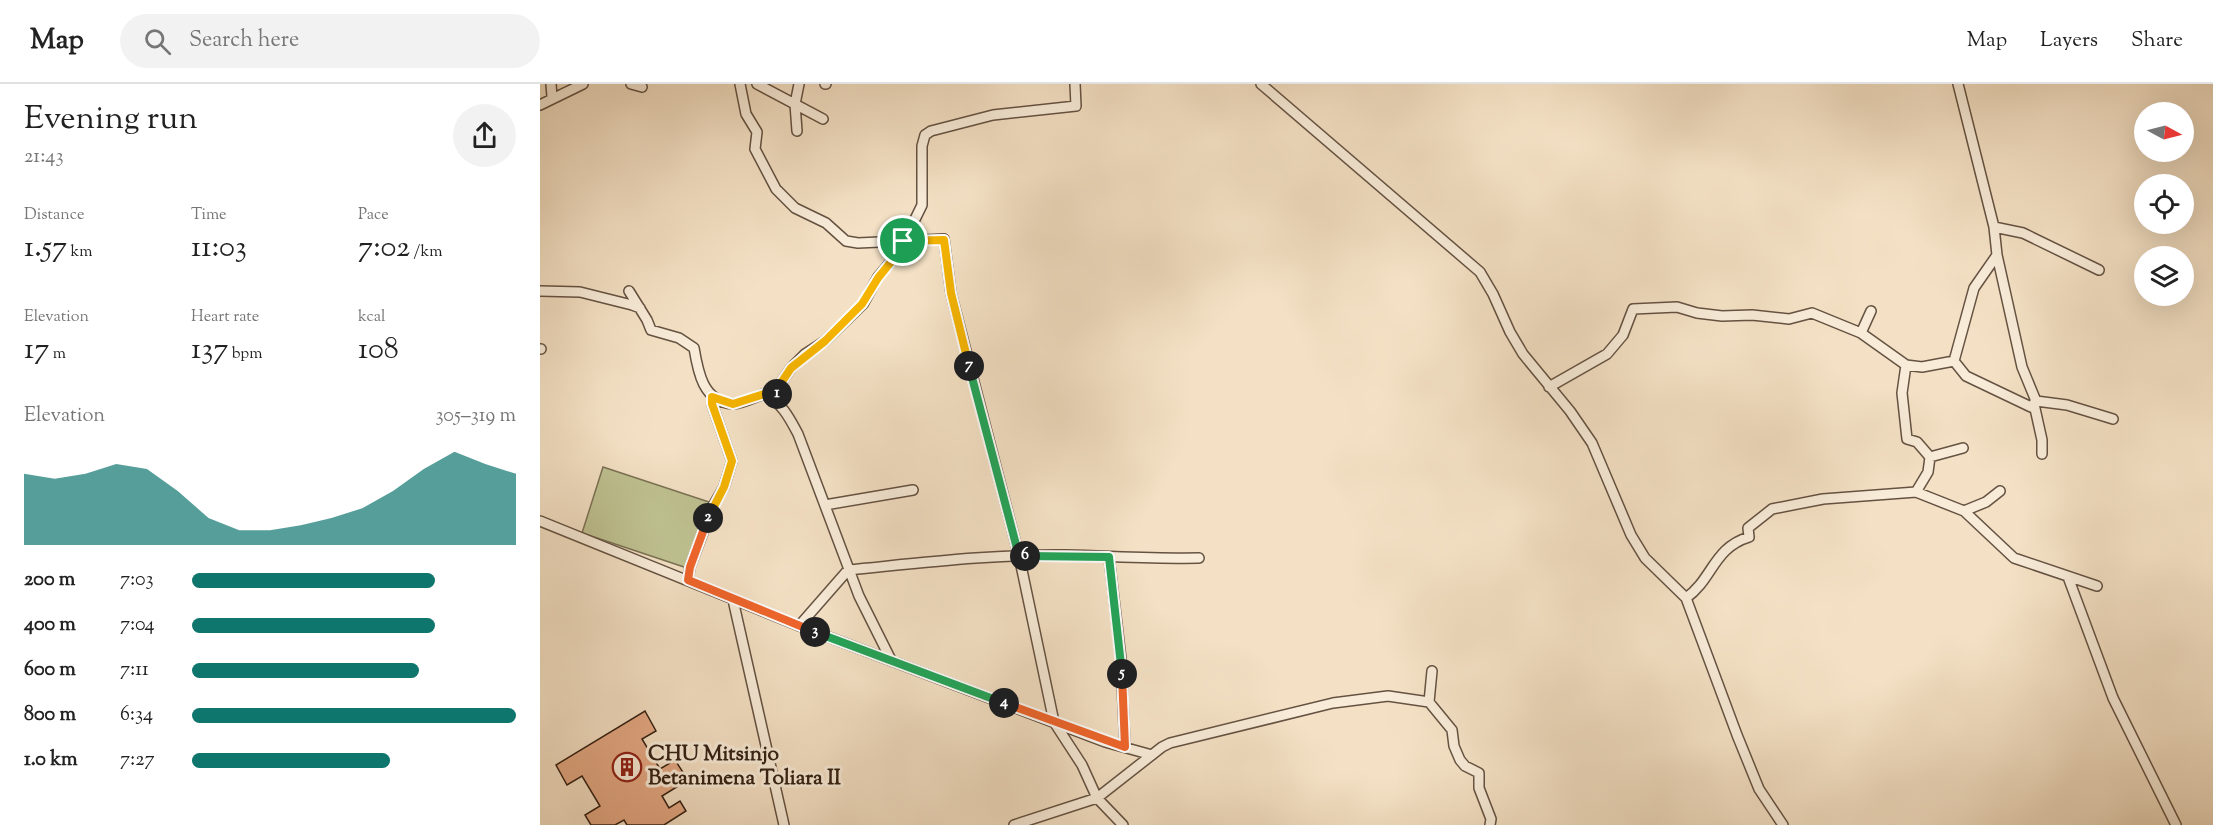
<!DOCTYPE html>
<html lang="en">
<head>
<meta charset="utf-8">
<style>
	body { margin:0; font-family:"Sorts Mill Goudy",serif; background:#f2f2f2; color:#222; height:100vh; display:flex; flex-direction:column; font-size:22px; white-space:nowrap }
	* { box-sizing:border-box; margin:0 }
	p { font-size:20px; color:#767676 }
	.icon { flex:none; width:33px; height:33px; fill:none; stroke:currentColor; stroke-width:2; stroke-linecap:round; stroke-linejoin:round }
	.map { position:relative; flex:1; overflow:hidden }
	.details { display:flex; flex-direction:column; background:#fff; width:540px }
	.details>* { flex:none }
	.needle { width:39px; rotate:97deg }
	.tools { position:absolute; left:1594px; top:18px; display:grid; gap:12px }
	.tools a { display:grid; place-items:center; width:60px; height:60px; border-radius:50%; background:#fff; box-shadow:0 6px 24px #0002; font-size:30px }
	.pin { position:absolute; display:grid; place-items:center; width:51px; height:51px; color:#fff; margin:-26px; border:3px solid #fff; border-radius:50%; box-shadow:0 2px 6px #0007 }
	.km { position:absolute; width:30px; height:30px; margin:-15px; border-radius:50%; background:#222; color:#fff; font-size:16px; line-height:30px; text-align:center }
	.round { display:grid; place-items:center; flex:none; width:63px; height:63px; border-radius:32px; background:#f2f2f2 }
	.head { display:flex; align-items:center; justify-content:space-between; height:102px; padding:0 24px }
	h1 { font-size:33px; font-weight:600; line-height:45px }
	.metrics { display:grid; grid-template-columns:repeat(3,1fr); gap:9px; height:102px; padding:6px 24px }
	.metrics div { display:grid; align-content:center }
	.metrics b { font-size:30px; font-weight:600 }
	.metrics small { font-size:16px; font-weight:400 }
	.metrics p { font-size:16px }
	.chart { height:168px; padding:12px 24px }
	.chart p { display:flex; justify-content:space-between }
	.chart svg { width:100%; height:108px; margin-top:6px; fill:#0f766e; opacity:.7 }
	ul { padding:0 24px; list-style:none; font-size:20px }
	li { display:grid; grid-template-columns:96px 72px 1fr; align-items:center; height:45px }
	li i { height:15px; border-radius:8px; background:#0f766e }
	header { display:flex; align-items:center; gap:36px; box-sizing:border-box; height:84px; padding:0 30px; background:#fff; border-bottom:2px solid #e0e0e0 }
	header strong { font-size:28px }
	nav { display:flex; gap:33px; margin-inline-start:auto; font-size:21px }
	.search { width:420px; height:54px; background:#f2f2f2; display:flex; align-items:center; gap:15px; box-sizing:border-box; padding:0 21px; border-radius:33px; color:#767676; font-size:22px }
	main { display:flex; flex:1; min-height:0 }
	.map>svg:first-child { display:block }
	.green { fill:#bfc292; stroke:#7a7254; stroke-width:1.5 }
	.building { fill:#e3a984; stroke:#352216; stroke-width:1.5 }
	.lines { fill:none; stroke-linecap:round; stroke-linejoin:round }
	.minor-casing { stroke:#655242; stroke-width:12 }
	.minor { stroke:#f8ecd9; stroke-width:9 }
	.split-1-casing { stroke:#fff; stroke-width:12 }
	.split-2-casing { stroke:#fff; stroke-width:12 }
	.split-3-casing { stroke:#fff; stroke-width:12 }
	.split-4-casing { stroke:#fff; stroke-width:12 }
	.split-5-casing { stroke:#fff; stroke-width:12 }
	.split-6-casing { stroke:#fff; stroke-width:12 }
	.split-7-casing { stroke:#fff; stroke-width:12 }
	.split-8-casing { stroke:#fff; stroke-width:12 }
	.split-1 { stroke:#f5b400; stroke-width:8 }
	.split-2 { stroke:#f5b400; stroke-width:8 }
	.split-3 { stroke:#f0652b; stroke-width:8 }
	.split-4 { stroke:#22a559; stroke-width:8 }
	.split-5 { stroke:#f0652b; stroke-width:8 }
	.split-6 { stroke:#22a559; stroke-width:8 }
	.split-7 { stroke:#22a559; stroke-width:8 }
	.split-8 { stroke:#f5b400; stroke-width:8 }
	.labels { text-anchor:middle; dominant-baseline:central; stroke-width:6; stroke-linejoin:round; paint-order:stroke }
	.poi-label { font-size:21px; font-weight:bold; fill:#352216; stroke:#f8ecd9; text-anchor:start }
</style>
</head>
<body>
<header>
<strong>Map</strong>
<div class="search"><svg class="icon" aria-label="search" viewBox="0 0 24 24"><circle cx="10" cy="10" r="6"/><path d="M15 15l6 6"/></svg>Search here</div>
<nav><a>Map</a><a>Layers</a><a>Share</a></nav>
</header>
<main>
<section class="details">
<div class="head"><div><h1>Evening run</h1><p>21:43</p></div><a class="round"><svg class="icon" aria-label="share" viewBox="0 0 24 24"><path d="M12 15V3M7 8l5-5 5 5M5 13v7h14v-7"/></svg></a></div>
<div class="metrics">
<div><p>Distance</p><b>1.57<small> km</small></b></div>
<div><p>Time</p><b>11:03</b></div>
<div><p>Pace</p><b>7:02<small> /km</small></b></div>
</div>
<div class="metrics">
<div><p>Elevation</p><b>17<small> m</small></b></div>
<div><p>Heart rate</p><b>137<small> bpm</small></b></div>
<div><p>kcal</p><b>108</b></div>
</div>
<div class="chart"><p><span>Elevation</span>305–319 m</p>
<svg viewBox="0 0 160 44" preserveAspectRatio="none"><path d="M0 44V15L10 17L20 15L30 11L40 13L50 22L60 33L70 38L80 38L90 36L100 33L110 29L120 22L130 13L140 6L150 11L160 15V44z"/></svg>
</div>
<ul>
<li><b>200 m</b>7:03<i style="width:75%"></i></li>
<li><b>400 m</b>7:04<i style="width:75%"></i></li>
<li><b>600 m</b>7:11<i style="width:70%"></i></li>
<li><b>800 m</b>6:34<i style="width:100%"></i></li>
<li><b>1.0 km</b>7:27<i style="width:61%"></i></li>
</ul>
</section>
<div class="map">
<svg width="1673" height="741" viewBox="0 0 1673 741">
	<rect width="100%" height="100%" fill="#f4e1c5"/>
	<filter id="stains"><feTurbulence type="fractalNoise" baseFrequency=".00333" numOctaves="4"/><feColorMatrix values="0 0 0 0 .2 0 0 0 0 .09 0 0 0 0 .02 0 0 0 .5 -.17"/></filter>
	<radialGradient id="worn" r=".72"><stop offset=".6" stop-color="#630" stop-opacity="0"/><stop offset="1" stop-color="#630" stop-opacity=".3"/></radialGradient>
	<path class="green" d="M63,383L169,418L147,484L42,449Z"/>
	<path class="building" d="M105,627L116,647L102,655L120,685L135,676L148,696L122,712L129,724L140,717L146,727L124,741H87L84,736L75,741H51L45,731L60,722L42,692L27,701L16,681Z"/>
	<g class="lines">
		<g class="minor-casing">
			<path id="minor" d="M11,0L12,13
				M91,0L102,3
				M200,0L206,30L217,48L215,65L236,105L255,124L286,139L306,157L318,159L404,155L411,209L479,472L514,638L542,681L557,714L622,663L630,659L793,619L848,612L889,618L912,646L914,662L920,676L925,682L939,689V704L951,735L950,741
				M217,0L283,35
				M285,0H286
				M721,0L940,188L953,210L970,248L983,270L1030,327L1052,359L1091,451L1105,474L1146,514L1197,651L1219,705L1243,741
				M1418,0L1454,143L1457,171L1482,283L1496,317L1527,321L1573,335
				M0,21L43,0
				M257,47L255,20L259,0
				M1454,143L1483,149L1559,186
				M0,207L40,208L92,221L100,224
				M89,207L107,236L111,246L139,254L154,264C158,288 163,318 193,320C202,320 215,313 224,310C242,319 249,333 258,350L319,512L351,576
				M1321,249L1331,227
				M0,265H1
				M1414,277L1426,292L1491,323L1496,317
				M1009,303L1067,270L1083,251L1093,225L1137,223L1157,229L1182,232L1212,231L1249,235L1272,229L1321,249L1366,281
				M236,316L241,299L251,284L265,270L285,257L323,220L338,193L359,168L382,121V62L385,51L391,47L453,31L536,22L535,0
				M1494,320L1502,356V370
				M1390,373L1423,364
				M1376,408L1388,388L1390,373L1377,358L1367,355L1362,309L1366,281L1382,283L1414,277L1434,204L1457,171
				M285,421L373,406
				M1424,427L1446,418L1460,407
				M0,437L257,541L565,658L612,671
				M569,473L581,575L585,663
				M1528,493L1573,614L1636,741
				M148,496L150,483L173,422L184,403L192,377L172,320L173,313
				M1146,514C1173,495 1173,464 1209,453L1208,444L1232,425L1283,415L1376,408L1424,427L1474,474L1557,502
				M193,516L244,741
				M259,542L308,486C381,479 454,470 527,471C571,472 615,475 659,474
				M889,618L892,587
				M474,741L557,714L583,741"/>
		</g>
		<use href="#minor" class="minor"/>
	</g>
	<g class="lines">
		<g class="split-1-casing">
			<path id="split-1" d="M237,310L241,299L251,284L285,257L322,220L338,194L359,168L363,157"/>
		</g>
		<g class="split-2-casing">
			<path id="split-2" d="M168,434L184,403L192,377L172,320V313L193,320L224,310L236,316L237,310"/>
		</g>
		<g class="split-3-casing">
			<path id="split-3" d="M168,434L150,483L148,496L275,548"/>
		</g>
		<g class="split-4-casing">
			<path id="split-4" d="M275,548L464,619"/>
		</g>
		<g class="split-5-casing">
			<path id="split-5" d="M464,619L585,663L582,590"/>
		</g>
		<g class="split-6-casing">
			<path id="split-6" d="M485,472L569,473L582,590"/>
		</g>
		<g class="split-7-casing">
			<path id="split-7" d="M429,282L479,472H485"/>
		</g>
		<g class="split-8-casing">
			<path id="split-8" d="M363,157L404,156L411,209L429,282"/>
		</g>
		<use href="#split-1" class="split-1"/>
		<use href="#split-2" class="split-2"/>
		<use href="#split-3" class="split-3"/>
		<use href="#split-4" class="split-4"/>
		<use href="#split-5" class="split-5"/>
		<use href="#split-6" class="split-6"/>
		<use href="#split-7" class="split-7"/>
		<use href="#split-8" class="split-8"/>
	</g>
	<defs>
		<g id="building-ring" transform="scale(1.5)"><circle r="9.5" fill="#f8ecd9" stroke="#8f2418" stroke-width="1.5"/><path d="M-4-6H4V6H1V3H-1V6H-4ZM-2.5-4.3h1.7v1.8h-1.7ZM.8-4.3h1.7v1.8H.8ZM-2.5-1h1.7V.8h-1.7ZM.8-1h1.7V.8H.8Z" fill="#8f2418"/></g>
	</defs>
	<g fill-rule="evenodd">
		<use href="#building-ring" x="87" y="683"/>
	</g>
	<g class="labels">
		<g class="poi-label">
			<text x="108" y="671">CHU Mitsinjo<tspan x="108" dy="24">Betanimena Toliara II</tspan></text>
		</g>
	</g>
	<rect width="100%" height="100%" filter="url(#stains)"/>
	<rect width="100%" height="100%" fill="url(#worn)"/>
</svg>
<div class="tools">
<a><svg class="needle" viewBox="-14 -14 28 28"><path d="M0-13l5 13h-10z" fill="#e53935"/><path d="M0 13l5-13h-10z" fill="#767676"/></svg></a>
<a><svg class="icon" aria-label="locate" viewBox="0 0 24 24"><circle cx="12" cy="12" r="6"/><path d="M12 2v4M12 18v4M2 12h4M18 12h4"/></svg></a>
<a><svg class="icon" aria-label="layers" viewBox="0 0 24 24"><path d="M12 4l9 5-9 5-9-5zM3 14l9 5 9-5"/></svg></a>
</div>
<div class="pin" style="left:363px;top:157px;background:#1e9e55"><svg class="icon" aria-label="arrive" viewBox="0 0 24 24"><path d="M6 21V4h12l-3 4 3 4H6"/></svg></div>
<b class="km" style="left:237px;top:310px">1</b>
<b class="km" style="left:168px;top:434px">2</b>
<b class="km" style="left:275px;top:548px">3</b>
<b class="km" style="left:464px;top:619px">4</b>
<b class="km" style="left:582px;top:590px">5</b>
<b class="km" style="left:485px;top:472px">6</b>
<b class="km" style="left:429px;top:282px">7</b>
</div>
</main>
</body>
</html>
